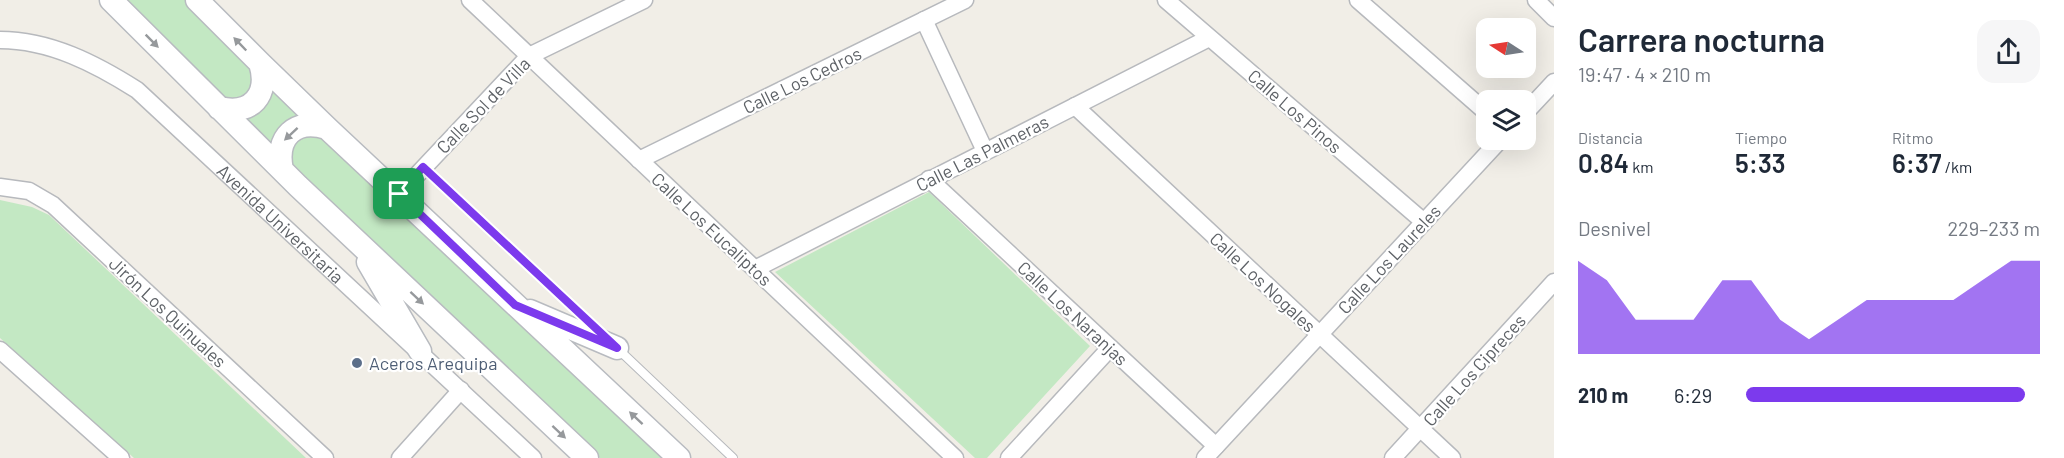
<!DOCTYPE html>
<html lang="es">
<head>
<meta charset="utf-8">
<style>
	body { margin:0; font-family:Barlow,sans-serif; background:#f6f6f7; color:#1f2937; height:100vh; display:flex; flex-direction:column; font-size:22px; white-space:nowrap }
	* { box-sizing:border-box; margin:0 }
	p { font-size:20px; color:#747a83 }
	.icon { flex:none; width:33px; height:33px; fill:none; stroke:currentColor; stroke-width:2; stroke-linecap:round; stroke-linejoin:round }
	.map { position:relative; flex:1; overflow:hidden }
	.sheet { display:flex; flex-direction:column; background:#fff; width:510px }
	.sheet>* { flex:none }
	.needle { width:39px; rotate:282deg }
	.controls { position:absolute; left:1476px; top:18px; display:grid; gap:12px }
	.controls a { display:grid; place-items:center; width:60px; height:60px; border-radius:12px; background:#fff; box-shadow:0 6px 24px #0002; font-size:30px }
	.pin { position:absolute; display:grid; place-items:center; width:51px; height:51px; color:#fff; margin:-26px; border-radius:12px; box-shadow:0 3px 9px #0006 }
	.round { display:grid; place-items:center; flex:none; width:63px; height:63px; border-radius:18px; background:#f6f6f7 }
	.head { display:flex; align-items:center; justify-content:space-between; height:102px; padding:0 24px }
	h1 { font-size:33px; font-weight:600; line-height:45px }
	.stats { display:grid; grid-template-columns:repeat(3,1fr); gap:9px; height:102px; padding:6px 24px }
	.stats div { display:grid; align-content:center }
	.stats b { font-size:26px; font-weight:600 }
	.stats small { font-size:16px; font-weight:400 }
	.stats p { font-size:16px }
	.chart { height:168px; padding:12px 24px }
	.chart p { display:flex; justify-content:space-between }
	.chart svg { width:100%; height:108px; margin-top:6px; fill:#7c3aed; opacity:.7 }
	ul { padding:0 24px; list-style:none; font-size:20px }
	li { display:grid; grid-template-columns:96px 72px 1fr; align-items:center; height:45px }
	li i { height:15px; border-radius:8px; background:#7c3aed }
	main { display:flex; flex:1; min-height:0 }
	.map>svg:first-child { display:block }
	.green { fill:#c3e8c3 }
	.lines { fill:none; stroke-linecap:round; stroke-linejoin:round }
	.service-casing { stroke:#b7b9bd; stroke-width:10 }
	.minor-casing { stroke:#b7b9bd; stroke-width:19 }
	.secondary-casing { stroke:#b8bbc0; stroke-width:25 }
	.service { stroke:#fff; stroke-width:8 }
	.minor { stroke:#fff; stroke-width:16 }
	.secondary { stroke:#fff; stroke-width:22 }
	.oneway { fill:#96999c }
	.route-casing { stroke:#fff; stroke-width:12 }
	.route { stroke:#7c3aed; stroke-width:8 }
	.service-dot { fill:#5c6f8a; stroke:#fff; stroke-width:2 }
	.labels { text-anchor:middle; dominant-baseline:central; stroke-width:4.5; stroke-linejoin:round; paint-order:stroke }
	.street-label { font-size:18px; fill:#5e6267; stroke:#fff }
	.service-label { font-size:18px; fill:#4e5e75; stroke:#fff; text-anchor:start }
</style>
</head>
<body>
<main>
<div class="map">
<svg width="1554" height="458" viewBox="0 0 1554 458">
	<rect width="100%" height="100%" fill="#f1eee7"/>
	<path class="green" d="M124,0H187L667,458H600L295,171Z
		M929,192L1090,346L987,458H975L775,272Z
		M0,200L32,207L49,215L306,458H134L0,338Z"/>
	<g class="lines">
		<g class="service-casing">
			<path id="service" d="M423,167L600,332
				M618,349L733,458"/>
		</g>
		<g class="minor-casing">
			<g id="minor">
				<path d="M470,0L955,458"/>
				<path d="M1166,0L1424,222"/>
				<path d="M1358,0L1486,112"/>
				<path d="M1536,0L1554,18"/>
				<path d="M924,20L985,151"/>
				<path id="s1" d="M0,40C50,40 96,64 137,90L533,458"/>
				<path d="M1075,106L1452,458"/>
				<path d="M1526,112L1554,82"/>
				<path d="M639,160L965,0"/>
				<path d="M929,179L1216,446"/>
				<path d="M0,187L29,191L53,205L325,458"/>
				<path d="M399,194L529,56L644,0"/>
				<path d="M755,269L1209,38"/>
				<path d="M0,350L121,458"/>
				<path d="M400,458L461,390"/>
				<path d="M1009,458L1110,348"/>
				<path d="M1205,458L1500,140"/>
				<path d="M1393,458L1554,282"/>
			</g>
		</g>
		<g class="secondary-casing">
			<path id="secondary" d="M111,0L298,186L587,458
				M197,0L260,63L327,128L679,458
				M219,108C251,116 270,95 260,63
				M282,170C275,137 295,118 327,128
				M368,262L420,351
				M530,311L617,348"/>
		</g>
		<use href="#service" class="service"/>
		<use href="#minor" class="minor"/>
		<use href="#secondary" class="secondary"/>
	</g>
	<defs><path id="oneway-solid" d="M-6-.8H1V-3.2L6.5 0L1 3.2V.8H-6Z" transform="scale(1.5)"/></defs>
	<g class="oneway">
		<use href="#oneway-solid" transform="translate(152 41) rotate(45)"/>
		<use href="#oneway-solid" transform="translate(240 44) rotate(-134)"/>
		<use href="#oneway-solid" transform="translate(291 134) rotate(137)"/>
		<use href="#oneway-solid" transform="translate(417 298) rotate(43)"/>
		<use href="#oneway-solid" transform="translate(636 418) rotate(-137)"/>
		<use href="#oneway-solid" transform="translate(559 432) rotate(43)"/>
	</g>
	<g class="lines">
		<g class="route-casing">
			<path id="route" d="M423,167L617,348L515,305L399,194Z"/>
		</g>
		<use href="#route" class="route"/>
	</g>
	<circle class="service-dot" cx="357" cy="363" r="6"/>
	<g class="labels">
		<g class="street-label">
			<text transform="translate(802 80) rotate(-26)">Calle Los Cedros</text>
			<text transform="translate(483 105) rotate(-46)">Calle Sol de Villa</text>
			<text transform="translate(1295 111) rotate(41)">Calle Los Pinos</text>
			<text transform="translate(982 153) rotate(-27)">Calle Las Palmeras</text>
			<text stroke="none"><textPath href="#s1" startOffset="344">Avenida Universitaria</textPath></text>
			<text transform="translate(712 229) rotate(43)">Calle Los Eucaliptos</text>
			<text transform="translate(1389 259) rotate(-47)">Calle Los Laureles</text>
			<text transform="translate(1263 282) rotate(43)">Calle Los Nogales</text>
			<text transform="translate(168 312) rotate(43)">Jirón Los Quinuales</text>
			<text transform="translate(1073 313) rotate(43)">Calle Los Naranjas</text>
			<text transform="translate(1474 370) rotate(-48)">Calle Los Cipreces</text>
		</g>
		<g class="service-label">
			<text x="369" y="363">Aceros Arequipa</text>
		</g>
	</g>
</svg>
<div class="controls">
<a><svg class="needle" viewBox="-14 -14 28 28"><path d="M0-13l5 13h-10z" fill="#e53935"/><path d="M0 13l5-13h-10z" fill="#747a83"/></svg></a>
<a><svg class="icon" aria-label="layers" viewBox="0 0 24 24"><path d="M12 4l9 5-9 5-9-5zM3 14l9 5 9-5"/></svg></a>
</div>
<div class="pin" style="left:399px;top:194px;background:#1e9e55"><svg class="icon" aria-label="arrive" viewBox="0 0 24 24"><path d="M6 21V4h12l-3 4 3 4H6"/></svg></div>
</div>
<section class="sheet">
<div class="head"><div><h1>Carrera nocturna</h1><p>19:47 · 4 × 210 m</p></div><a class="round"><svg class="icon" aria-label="share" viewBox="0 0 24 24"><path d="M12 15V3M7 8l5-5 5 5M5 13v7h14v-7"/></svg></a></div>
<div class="stats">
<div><p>Distancia</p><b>0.84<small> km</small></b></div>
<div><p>Tiempo</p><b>5:33</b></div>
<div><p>Ritmo</p><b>6:37<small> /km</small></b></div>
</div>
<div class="chart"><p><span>Desnivel</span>229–233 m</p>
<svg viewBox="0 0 160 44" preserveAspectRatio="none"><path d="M0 44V6L10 14L20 30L30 30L40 30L50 14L60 14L70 30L80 38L90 30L100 22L110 22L120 22L130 22L140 14L150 6L160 6V44z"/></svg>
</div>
<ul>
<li><b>210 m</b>6:29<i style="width:95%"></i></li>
</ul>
</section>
</main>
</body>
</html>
